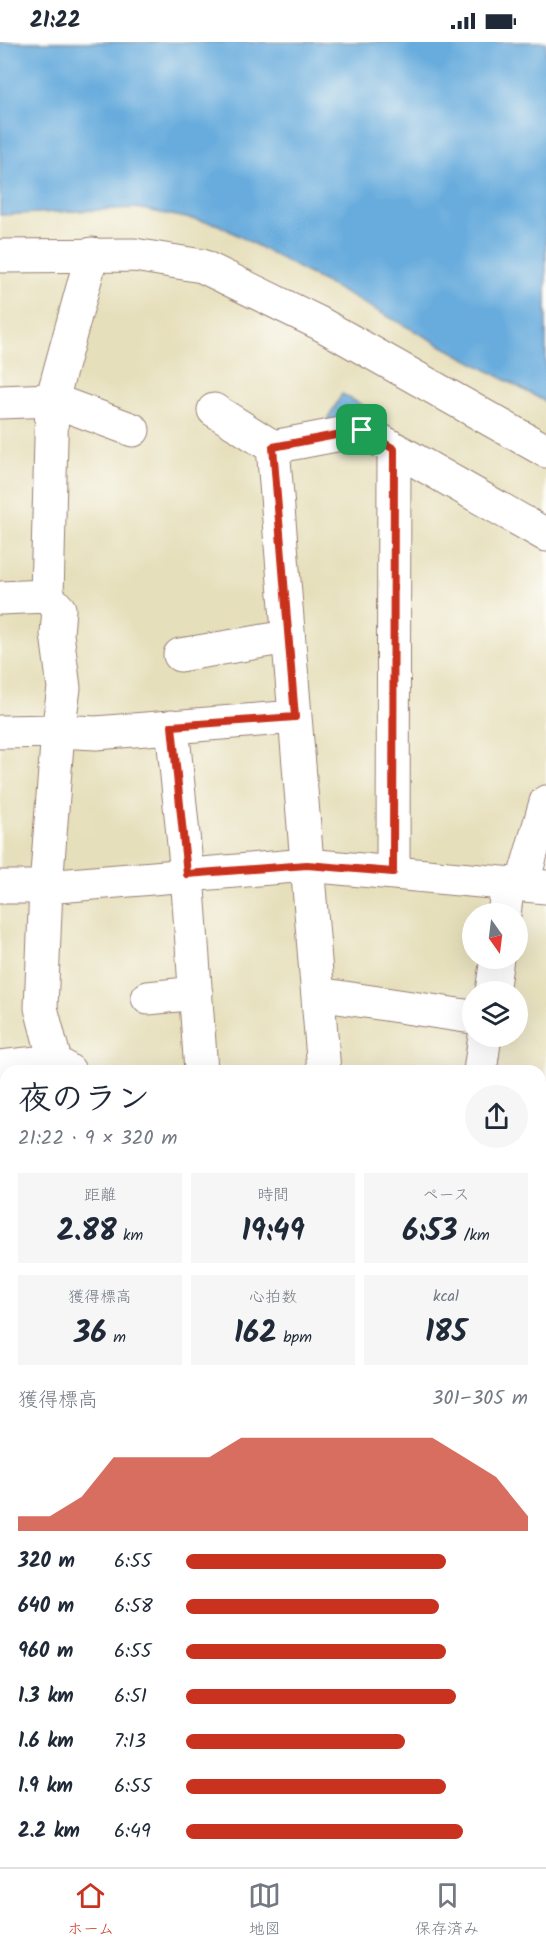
<!DOCTYPE html>
<html lang="ja">
<head>
<meta charset="utf-8">
<style>
	body { margin:0; font-family:Kalam,"Klee One",sans-serif; background:#f6f6f7; color:#1f2937; height:100vh; display:flex; flex-direction:column; font-size:22px; white-space:nowrap }
	* { box-sizing:border-box; margin:0 }
	p { font-size:20px; color:#747a83 }
	.icon { flex:none; width:33px; height:33px; fill:none; stroke:currentColor; stroke-width:2; stroke-linecap:round; stroke-linejoin:round }
	.map { position:relative; flex:1; overflow:hidden }
	.details { position:absolute; left:0px; top:1023px; width:546px; height:802px; display:flex; flex-direction:column; background:#fff; border-radius:18px 18px 0 0; box-shadow:0 6px 24px #0002 }
	.details>* { flex:none }
	.needle { width:39px; rotate:166deg }
	.tools { position:absolute; left:462px; top:861px; display:grid; gap:12px }
	.tools a { display:grid; place-items:center; width:66px; height:66px; border-radius:50%; background:#fff; box-shadow:0 6px 24px #0002; font-size:30px }
	.pin { position:absolute; display:grid; place-items:center; width:51px; height:51px; color:#fff; margin:-26px; border-radius:12px; box-shadow:0 3px 9px #0006 }
	.round { display:grid; place-items:center; flex:none; width:63px; height:63px; border-radius:32px; background:#f6f6f7 }
	.head { display:flex; align-items:center; justify-content:space-between; height:102px; padding:0 18px }
	h1 { font-size:33px; font-weight:800; line-height:45px }
	.figures { display:grid; grid-template-columns:repeat(3,1fr); gap:9px; height:102px; padding:6px 18px }
	.figures div { display:grid; align-content:center; border-radius:0px; background:#f6f6f7; text-align:center }
	.figures b { font-size:30px; font-weight:800 }
	.figures small { font-size:16px; font-weight:400 }
	.figures p { font-size:16px }
	.chart { height:168px; padding:12px 18px }
	.chart p { display:flex; justify-content:space-between }
	.chart svg { width:100%; height:108px; margin-top:6px; fill:#c8321e; opacity:.7 }
	ul { padding:0 18px; list-style:none; font-size:20px }
	li { display:grid; grid-template-columns:96px 72px 1fr; align-items:center; height:45px }
	li i { height:15px; border-radius:8px; background:#c8321e }
	.status { display:flex; justify-content:space-between; align-items:center; height:42px; padding:0 30px; background:#fff; direction:ltr }
	.status svg { height:16px; fill:currentColor }
	.tabs { display:flex; justify-content:space-around; align-items:center; height:84px; border-top:2px solid #e0e1e3; background:#fff; font-size:16px; color:#747a83 }
	.tabs a { display:grid; justify-items:center; gap:3px }
	.tabs .current { color:#c8321e }
	.map>svg:first-child { display:block }
	.water { fill:#67acdd; stroke:#586684; stroke-width:1.5 }
	.lines { fill:none; stroke-linecap:round; stroke-linejoin:round }
	.minor-casing { stroke:#987f73; stroke-width:35 }
	.major-casing { stroke:#987f73; stroke-width:35 }
	.minor { stroke:#fff; stroke-width:33 }
	.major { stroke:#f7bd88; stroke-width:33 }
	.route-casing { stroke:#fff; stroke-width:12 }
	.route { stroke:#c8321e; stroke-width:8 }
</style>
</head>
<body>
<div class="status"><b>21:22</b><svg viewBox="0 0 49 12"><path d="M0 12V9h3v3zM5 12V6h3v6zM10 12V3h3v9zM15 12V0h3v12zM26 1h20v11H26zM47 4h2v5h-2z"/></svg></div>
<div class="map">
<svg width="546" height="1825" viewBox="0 0 546 1825">
	<rect width="100%" height="100%" fill="#fdfcf7"/>
	<filter id="ink" filterUnits="userSpaceOnUse"><feTurbulence type="fractalNoise" baseFrequency=".0167" numOctaves="2"/><feDisplacementMap in="SourceGraphic" scale="12" xChannelSelector="R" yChannelSelector="G"/><feConvolveMatrix kernelMatrix="1 2 1 2 8 2 1 2 1" color-interpolation-filters="sRGB"/></filter>
	<filter id="wash" filterUnits="userSpaceOnUse"><feTurbulence type="fractalNoise" baseFrequency=".008" numOctaves="4" result="noise"/><feDisplacementMap in="SourceGraphic" scale="24" xChannelSelector="R" yChannelSelector="G"/><feGaussianBlur stdDeviation="1.35" result="paint"/><feColorMatrix in="noise" values="0 0 0 0 0 0 0 0 0 0 0 0 0 0 0 0 0 1.4 0 .05"/><feComposite in="paint" operator="in"/></filter>
	<g filter="url(#wash)">
		<rect width="100%" height="100%" fill="#e6dfbb"/>
		<path class="water" d="M0,0H546V360L217,182L136,166L0,173Z
			M342,352L380,373L372,384L322,387Z"/>
	</g>
	<g filter="url(#ink)">
		<g class="lines">
			<g class="minor-casing">
				<path id="minor" d="M0,214L134,213L202,224L319,281L546,409
					M0,360L52,358L133,388
					M214,368L273,405
					M47,554L59,567L57,592L64,646L58,689L96,691L295,675
					M0,556L47,554L52,358L92,212
					M180,613L288,595
					M172,684L187,832L201,1029
					M0,690L58,689L46,845L41,966L55,1019L69,1029
					M393,830L394,407
					M522,843L546,760
					M0,845H46L307,823L546,845
					M504,872L508,842
					M492,950L497,916
					M318,952L472,975
					M148,956L196,951
					M0,1025L55,1019
					M324,1029L273,405L362,388L546,493
					M480,1029L485,994
					M540,1361H546
					M540,1676L546,1675
					M359,1820V1825
					M261,1825V1820"/>
			</g>
			<g class="major-casing">
				<path id="major" d="M0,1737H6
					M540,1807L546,1808"/>
			</g>
			<use href="#minor" class="minor"/>
			<use href="#major" class="major"/>
		</g>
	</g>
	<g class="lines" filter="url(#ink)">
		<g class="route-casing">
			<path id="route" d="M362,388L394,407L393,830L307,823L187,832L172,684L295,675L273,405Z"/>
		</g>
		<use href="#route" class="route"/>
	</g>
</svg>
<div class="tools">
<a><svg class="needle" viewBox="-14 -14 28 28"><path d="M0-13l5 13h-10z" fill="#e53935"/><path d="M0 13l5-13h-10z" fill="#747a83"/></svg></a>
<a><svg class="icon" aria-label="layers" viewBox="0 0 24 24"><path d="M12 4l9 5-9 5-9-5zM3 14l9 5 9-5"/></svg></a>
</div>
<div class="pin" style="left:362px;top:388px;background:#1e9e55"><svg class="icon" aria-label="arrive" viewBox="0 0 24 24"><path d="M6 21V4h12l-3 4 3 4H6"/></svg></div>
<section class="details">
<div class="head"><div><h1>夜のラン</h1><p>21:22 · 9 × 320 m</p></div><a class="round"><svg class="icon" aria-label="share" viewBox="0 0 24 24"><path d="M12 15V3M7 8l5-5 5 5M5 13v7h14v-7"/></svg></a></div>
<div class="figures">
<div><p>距離</p><b>2.88<small> km</small></b></div>
<div><p>時間</p><b>19:49</b></div>
<div><p>ペース</p><b>6:53<small> /km</small></b></div>
</div>
<div class="figures">
<div><p>獲得標高</p><b>36<small> m</small></b></div>
<div><p>心拍数</p><b>162<small> bpm</small></b></div>
<div><p>kcal</p><b>185</b></div>
</div>
<div class="chart"><p><span>獲得標高</span>301–305 m</p>
<svg viewBox="0 0 160 44" preserveAspectRatio="none"><path d="M0 44V38L10 38L20 30L30 14L40 14L50 14L60 14L70 6L80 6L90 6L100 6L110 6L120 6L130 6L140 14L150 22L160 38V44z"/></svg>
</div>
<ul>
<li><b>320 m</b>6:55<i style="width:76%"></i></li>
<li><b>640 m</b>6:58<i style="width:74%"></i></li>
<li><b>960 m</b>6:55<i style="width:76%"></i></li>
<li><b>1.3 km</b>6:51<i style="width:79%"></i></li>
<li><b>1.6 km</b>7:13<i style="width:64%"></i></li>
<li><b>1.9 km</b>6:55<i style="width:76%"></i></li>
<li><b>2.2 km</b>6:49<i style="width:81%"></i></li>
</ul>
</section>
</div>
<nav class="tabs">
<a class="current"><svg class="icon" aria-label="home" viewBox="0 0 24 24"><path d="M3 11l9-7 9 7M6 9v11h12V9"/></svg>ホーム</a>
<a><svg class="icon" aria-label="map" viewBox="0 0 24 24"><path d="M3 6l6-2 6 2 6-2v14l-6 2-6-2-6 2zM9 4v14M15 6v14"/></svg>地図</a>
<a><svg class="icon" aria-label="saved" viewBox="0 0 24 24"><path d="M7 4h10v16l-5-4-5 4z"/></svg>保存済み</a>
</nav>
</body>
</html>
